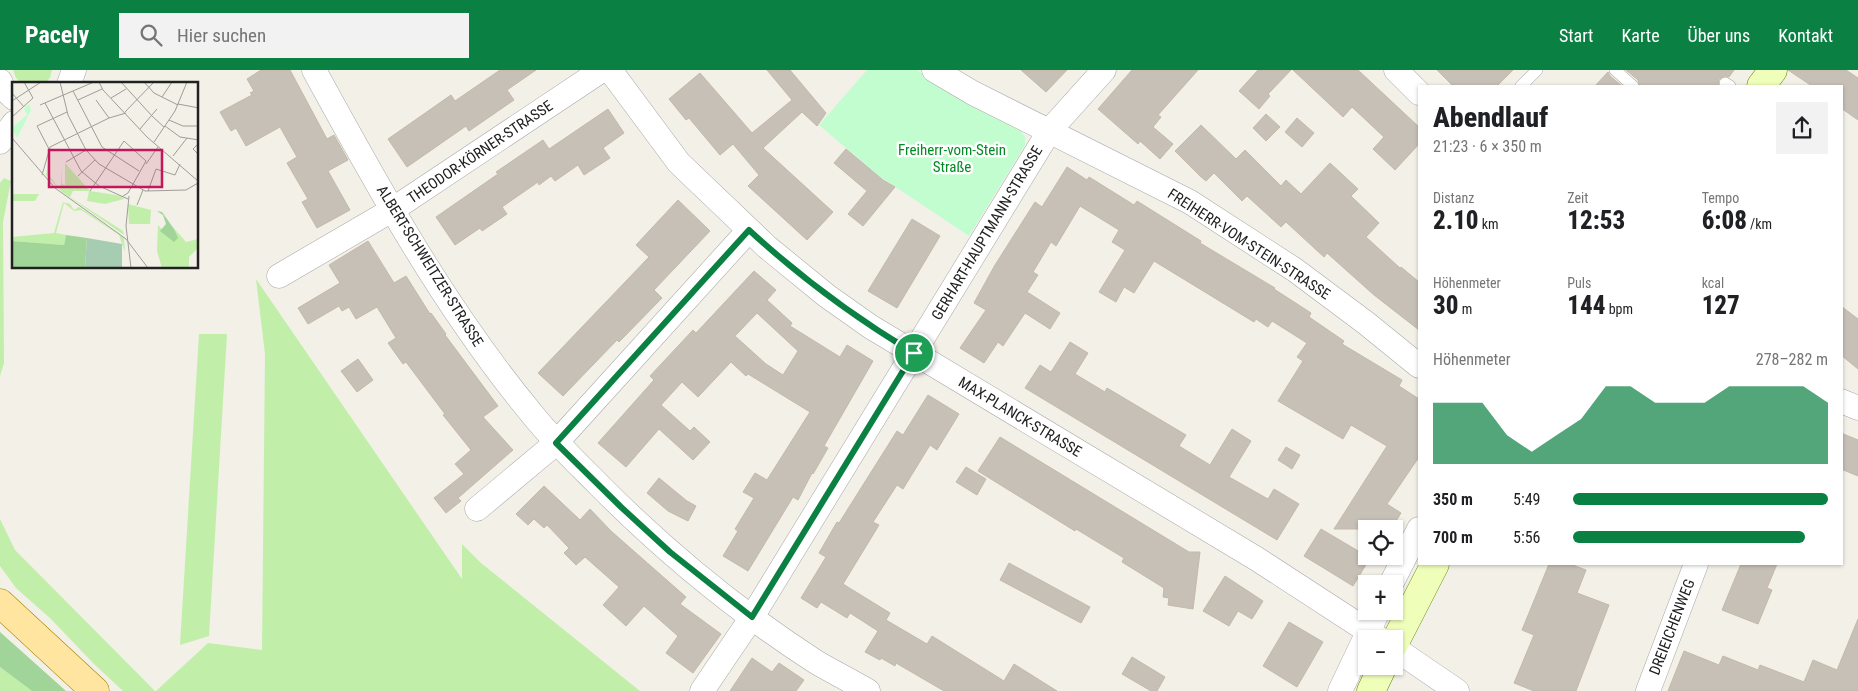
<!DOCTYPE html>
<html lang="de">
<head>
<meta charset="utf-8">
<style>
	body { margin:0; font-family:"Roboto Condensed",sans-serif; background:#f2f2f2; color:#202124; height:100vh; display:flex; flex-direction:column; font-size:19px; white-space:nowrap }
	* { box-sizing:border-box; margin:0 }
	p { font-size:16px; color:#757577 }
	.icon { flex:none; width:28px; height:28px; fill:none; stroke:currentColor; stroke-width:2; stroke-linecap:round; stroke-linejoin:round }
	.map { position:relative; flex:1; overflow:hidden }
	.details { position:absolute; left:1418px; top:15px; width:425px; height:480px; display:flex; flex-direction:column; background:#fff; border-radius:0px; box-shadow:0 1px 4px #0004 }
	.details>* { flex:none }
	.controls { position:absolute; left:1358px; top:450px; display:grid; gap:10px }
	.controls a { display:grid; place-items:center; width:45px; height:45px; border-radius:0px; background:#fff; box-shadow:0 1px 4px #0004; font-size:25px }
	.pin { position:absolute; display:grid; place-items:center; width:42px; height:42px; color:#fff; margin:-21px; border:2px solid #fff; border-radius:50%; box-shadow:0 1px 5px #0007 }
	.round { display:grid; place-items:center; flex:none; width:52px; height:52px; border-radius:0px; background:#f2f2f2 }
	.summary { display:flex; align-items:center; justify-content:space-between; height:85px; padding:0 15px }
	h1 { font-size:28px; font-weight:800; line-height:38px }
	.figures { display:grid; grid-template-columns:repeat(3,1fr); gap:8px; height:85px; padding:5px 15px }
	.figures div { display:grid; align-content:center }
	.figures b { font-size:25px; font-weight:800 }
	.figures small { font-size:14px; font-weight:400 }
	.figures p { font-size:14px }
	.chart { height:140px; padding:10px 15px }
	.chart p { display:flex; justify-content:space-between }
	.chart svg { width:100%; height:90px; margin-top:5px; fill:#0b8043; opacity:.7 }
	ul { padding:0 15px; list-style:none; font-size:16px }
	li { display:grid; grid-template-columns:80px 60px 1fr; align-items:center; height:38px }
	li i { height:12px; border-radius:6px; background:#0b8043 }
	header { display:flex; align-items:center; gap:30px; box-sizing:border-box; height:70px; padding:0 25px; background:#0b8043; color:#fff }
	header strong { font-size:24px }
	nav { display:flex; gap:28px; margin-inline-start:auto; font-size:18px }
	.search { width:350px; height:45px; background:#f2f2f2; display:flex; align-items:center; gap:12px; box-sizing:border-box; padding:0 18px; border-radius:0px; color:#757577; font-size:19px }
	.map>svg:first-child { display:block }
	.grass { fill:#c1efaa }
	.forest { fill:#a1d499 }
	.park { fill:#c2fdd0 }
	.building { fill:#c7c0b6; stroke:#c5b9a8; fill-rule:evenodd }
	.lines { fill:none; stroke-linecap:round; stroke-linejoin:round }
	.lane-casing { stroke:#a8a8a8; stroke-width:12 }
	.street-casing { stroke:#a8a8a8; stroke-width:25 }
	.secondary-casing { stroke:#5e8000; stroke-width:29 }
	.primary-casing { stroke:#9e8200; stroke-width:29 }
	.lane { stroke:#fff; stroke-width:11 }
	.street { stroke:#fff; stroke-width:24 }
	.secondary { stroke:#effeb9; stroke-width:28 }
	.primary { stroke:#ffe59f; stroke-width:28 }
	.route-casing { stroke:#fff; stroke-width:10 }
	.route { stroke:#0b8043; stroke-width:6 }
	.labels { text-anchor:middle; dominant-baseline:central; stroke-width:5; stroke-linejoin:round; paint-order:stroke }
	.park-label { font-size:15px; fill:#048a24; stroke:#fff }
	.street-label { font-size:15px; fill:#212121; stroke:#fff }
	.inset-road { fill:none; stroke:#9e9d98; stroke-width:1 }
	.view { fill:#c2185b; fill-opacity:0.15; stroke:#c2185b; stroke-width:2.5 }
	.inset-edge { fill:none; stroke:#212121; stroke-width:2.5 }
</style>
</head>
<body>
<header>
<strong>Pacely</strong>
<div class="search"><svg class="icon" aria-label="search" viewBox="0 0 24 24"><circle cx="10" cy="10" r="6"/><path d="M15 15l6 6"/></svg>Hier suchen</div>
<nav><a>Start</a><a>Karte</a><a>Über uns</a><a>Kontakt</a></nav>
</header>
<div class="map">
<svg width="1858" height="621" viewBox="0 0 1858 621">
	<rect width="100%" height="100%" fill="#f2f0e7"/>
	<path class="grass" d="M13,0H52L50,8L44,14H22L16,8Z
		M4,108L11,111L3,152L4,293L0,306V113Z
		M256,209L462,509V474L481,493L640,621H156L208,573L262,580L265,284Z
		M199,264H227L209,566L180,575Z
		M0,449L15,480L155,621H123L93,593L51,549L16,518L0,496Z
		M0,597L32,621H0Z"/>
	<path class="forest" d="M0,562L66,621H32L0,597Z"/>
	<path class="park" d="M867,0H917L969,35L1021,61L1025,67V75L969,166L879,106L819,55Z"/>
	<path class="building" d="M261,0H290L327,69L334,65L348,90L328,101L350,140L317,158L302,132L308,129L287,93L297,87L280,57L246,76L236,58L231,61L220,42L252,25L250,23L254,21L247,9Z
		M500,0H536L507,20L514,30L469,61L466,56L407,97L388,69L451,25L455,31Z
		M767,0H790L826,43L817,56L802,42L763,78L833,142L807,170L748,116L759,105L733,74L720,85L689,48L686,50L669,29L700,3L752,63L792,30Z
		M1021,0H1067L1046,22Z
		M1132,0H1198L1158,45L1161,47L1153,57L1173,74L1160,89L1140,71L1138,74L1098,39Z
		M1258,0H1291L1268,24L1270,26L1259,39L1239,21Z
		M1293,0H1358L1419,57V74L1395,100L1373,79L1384,67L1352,37L1343,47Z
		M1437,0H1513L1497,16H1453Z
		M1626,0H1734L1729,7L1725,6L1719,9L1718,16H1640L1638,10Z
		M1788,0H1846L1858,8V50L1841,38V16H1812Z
		M1608,2L1610,6L1622,16H1595Z
		M608,39L624,63L603,78L610,88L584,105L578,95L555,111L551,106L539,115L538,112L502,137L507,144L482,161L480,158L455,175L436,147L498,104L496,102L543,70L549,79Z
		M1266,44L1280,57L1266,71L1253,58Z
		M1297,48L1314,63L1302,77L1285,62Z
		M1201,55L1236,89L1245,80L1281,116L1286,110L1301,124L1330,93L1358,119L1351,126L1379,153L1366,167L1400,198L1401,197L1419,212V260L1374,225L1327,183L1324,187L1286,152L1281,157L1247,126L1242,131L1214,103L1206,111L1200,106L1175,81Z
		M846,79L883,110L895,117L863,156L848,144L867,121L834,93Z
		M1067,97L1087,110L1089,107L1134,135L1137,131L1201,171L1200,173L1275,218L1274,219L1311,243L1309,247L1344,271L1342,274L1402,310L1399,316L1419,329V387L1387,434L1401,443L1391,459H1334L1387,376L1351,355L1343,369L1278,331L1303,291L1297,287L1307,273L1272,251L1268,257L1256,249L1254,252L1154,191L1134,223L1124,217L1116,232L1099,222L1125,180L1112,172L1119,160L1080,136L1056,176L1051,172L1033,202L1038,205L1027,222L1060,243L1050,259L1025,243L1003,276L998,272L984,293L960,278L986,240L974,233L995,195L1035,132L1042,137Z
		M678,130L710,161L654,220L662,228L619,272L617,270L563,326L538,303L649,187L636,175Z
		M912,149L940,166L897,238L868,221Z
		M368,171L394,213L406,206L430,244L431,243L446,264L445,265L498,336L483,347L513,380L458,428L461,431L446,443L434,428L464,404L455,394L471,380L443,345L445,344L406,292L403,294L388,273L396,268L377,237L356,249L349,237L342,241L339,236L308,254L298,238L340,213L329,195Z
		M754,201L776,220L767,230L792,253L790,256L840,287L847,275L873,291L824,376L828,378L813,404L812,403L798,430L793,427L748,501L723,486L738,461L735,459L754,428L743,422L755,403L767,410L810,342L748,304L746,306L731,292L698,327L682,312L661,335L690,361L694,357L710,372L693,390L659,359L626,397L598,373L654,310L650,306L693,260L696,263ZM757,243L798,281L783,305L766,294L735,266Z
		M1841,236L1858,249V299L1841,285Z
		M1070,272L1088,283L1075,304L1105,322L1107,318L1186,365L1179,376L1210,395L1232,359L1251,371L1229,407L1268,429L1274,419L1299,434L1277,470L1025,318L1040,295L1051,302Z
		M358,289L373,310L357,322L341,301Z
		M928,325L959,344L937,380L930,375L903,419L897,415L873,452L879,455L843,514L890,543L886,550L927,574L932,566L1004,611L1014,594L1057,621H944L896,593L895,596L881,588L880,590L865,582L878,561L850,543L847,548L821,532L817,538L801,528L826,487L819,483L837,452L839,453L897,361L903,365Z
		M1841,363L1858,370V406L1841,399Z
		M1000,367L1189,482H1200L1193,539L1168,535L1169,528L1163,527L1164,518L1122,492L1124,488L1076,459L1075,461L978,401Z
		M1286,377L1300,385L1292,399L1278,390Z
		M966,397L986,409L977,425L956,412Z
		M659,408L687,431L696,436L688,451L668,441L647,423Z
		M544,416L580,450L590,439L611,461L686,527L680,534L721,564L693,603L666,583L678,566L644,536L626,556L603,535L619,517L585,487L576,495L564,483L569,478L547,455L544,458L534,449L528,455L516,444Z
		M1321,459L1370,488L1353,516L1304,486Z
		M1009,493L1090,537L1081,553L1000,510Z
		M1549,494H1570L1586,500L1577,523L1609,535L1576,621H1534L1514,613L1534,565L1522,560Z
		M1741,494H1777L1767,518L1772,520L1758,554L1722,540Z
		M1225,506L1263,531L1252,549L1238,541L1229,556L1203,541Z
		M1858,549V621H1668L1684,581L1719,595L1723,586L1758,600L1760,595L1804,612L1813,590L1837,600Z
		M1289,552L1323,572L1297,617L1263,596Z
		M1132,587L1165,607L1157,621H1151L1122,604Z
		M752,588L772,602L779,593L804,610L796,621H730Z"/>
	<g class="lines">
		<g class="lane-casing">
			<path id="lane" d="M1615,0L1633,16
				M1725,13L1730,16
				M1521,16L1537,0"/>
		</g>
		<g class="street-casing">
			<path id="street" d="M314,0C379,119 445,239 532,344C551,368 574,390 596,412C662,479 737,541 816,592C833,602 851,611 868,621
				M610,0L679,93L767,177L827,226L871,257L1257,489L1380,569
				M934,0L973,23L1190,132L1295,200L1366,253L1419,296
				M1396,0L1419,23
				M0,11L3,18L14,28
				M69,14L74,0
				M0,72L14,53
				M279,206L392,140L602,0
				M1841,331L1858,338
				M477,439L556,373L749,160
				M1391,514L1419,459
				M1394,578L1457,621
				M702,621L752,547L1050,60L1104,0
				M1340,621L1378,541
				M1648,621L1696,494"/>
		</g>
		<g class="secondary-casing">
			<path id="secondary" d="M1761,16L1773,0
				M1394,574L1435,494
				M1371,621L1383,596"/>
		</g>
		<g class="primary-casing">
			<path id="primary" d="M0,533L95,621"/>
		</g>
		<use href="#lane" class="lane"/>
		<use href="#street" class="street"/>
		<use href="#secondary" class="secondary"/>
		<use href="#primary" class="primary"/>
	</g>
	<g class="lines">
		<g class="route-casing">
			<path id="route" d="M749,160C800,207 854,247 914,283L752,547L670,482L621,437L556,373Z"/>
		</g>
		<use href="#route" class="route"/>
	</g>
	<g class="labels">
		<g class="park-label">
			<text x="952" y="80">Freiherr-vom-Stein<tspan x="952" dy="17">Straße</tspan></text>
		</g>
		<g class="street-label">
			<text transform="translate(480 82) rotate(-34)">THEODOR-KÖRNER-STRASSE</text>
			<text transform="translate(987 163) rotate(-59)">GERHART-HAUPTMANN-STRASSE</text>
			<text transform="translate(1249 174) rotate(33)">FREIHERR-VOM-STEIN-STRASSE</text>
			<text transform="translate(430 196) rotate(58)">ALBERT-SCHWEITZER-STRASSE</text>
			<text transform="translate(1020 347) rotate(31)">MAX-PLANCK-STRASSE</text>
			<text transform="translate(1672 557) rotate(-69)">DREIEICHENWEG</text>
		</g>
	</g>
	<g transform="translate(12 12)">
		<rect width="186" height="186" fill="#f2f0e7"/>
		<path d="M37,74L36,92L46,105L49,103V84L50,102L53,103V81L78,109L110,114L112,117L93,122L75,119L77,109H61L58,115L111,149L112,153L50,110L34,93ZM0,112H27L23,119H0ZM51,120L58,122L62,128L67,125L112,156L113,170L107,153L69,128L62,129L52,121L44,151L54,153L52,163L0,159V155L42,151ZM116,122L139,128L138,142H117ZM146,143L156,155L162,147L159,143L174,160L186,157V166L177,175V186H150L145,169Z" fill="#c1efaa"/>
		<path d="M145,129L150,130L162,147L166,156L162,160L148,149L154,142L151,133ZM54,153L75,156L73,186H0V159L52,163Z" fill="#a1d499"/>
		<path d="M75,156L110,162V186H73Z" fill="#a6ccb2"/>
		<path d="M17,22L19,28L5,56L0,46L15,33L12,26Z" fill="#c2fdd0"/>
		<path class="inset-road" d="M48,0L56,33L74,68L87,82L133,109L174,108L186,101M87,0L91,8L135,55L186,99M109,0L140,34M132,0L142,11L166,23M61,9L90,65L127,89M0,11L12,25M150,15L160,0M99,16L114,7M66,18L90,7M84,18L97,36M0,19L29,0M33,21L69,89L87,104L116,117M166,22L187,26M28,23L82,0M113,30L142,0M140,34L152,45M0,35L21,16L12,0M157,38L171,44H187M153,44L168,55L187,58M128,47L145,27M0,56L43,106L114,157L136,186M142,60L163,29L175,0M187,61L181,67L187,73M37,67L25,44L55,30M37,69L38,65L97,36L114,31M161,74L175,56M54,80L74,68M134,82L146,65M30,93L37,69M66,94L83,78M78,109L112,59L134,79L116,111L111,114M136,109L144,87L163,93L168,82M117,114L114,144L119,186M125,123L131,108"/>
		<path class="view" d="M37,68H150V105H37Z"/>
		<rect width="186" height="186" class="inset-edge"/>
	</g>
</svg>
<div class="controls">
<a><svg class="icon" aria-label="locate" viewBox="0 0 24 24"><circle cx="12" cy="12" r="6"/><path d="M12 2v4M12 18v4M2 12h4M18 12h4"/></svg></a>
<a>+</a>
<a>−</a>
</div>
<div class="pin" style="left:914px;top:283px;background:#1e9e55"><svg class="icon" aria-label="arrive" viewBox="0 0 24 24"><path d="M6 21V4h12l-3 4 3 4H6"/></svg></div>
<section class="details">
<div class="summary"><div><h1>Abendlauf</h1><p>21:23 · 6 × 350 m</p></div><a class="round"><svg class="icon" aria-label="share" viewBox="0 0 24 24"><path d="M12 15V3M7 8l5-5 5 5M5 13v7h14v-7"/></svg></a></div>
<div class="figures">
<div><p>Distanz</p><b>2.10<small> km</small></b></div>
<div><p>Zeit</p><b>12:53</b></div>
<div><p>Tempo</p><b>6:08<small> /km</small></b></div>
</div>
<div class="figures">
<div><p>Höhenmeter</p><b>30<small> m</small></b></div>
<div><p>Puls</p><b>144<small> bpm</small></b></div>
<div><p>kcal</p><b>127</b></div>
</div>
<div class="chart"><p><span>Höhenmeter</span>278–282 m</p>
<svg viewBox="0 0 160 44" preserveAspectRatio="none"><path d="M0 44V14L10 14L20 14L30 30L40 38L50 30L60 22L70 6L80 6L90 14L100 14L110 14L120 6L130 6L140 6L150 6L160 14V44z"/></svg>
</div>
<ul>
<li><b>350 m</b>5:49<i style="width:100%"></i></li>
<li><b>700 m</b>5:56<i style="width:91%"></i></li>
</ul>
</section>
</div>
</body>
</html>
